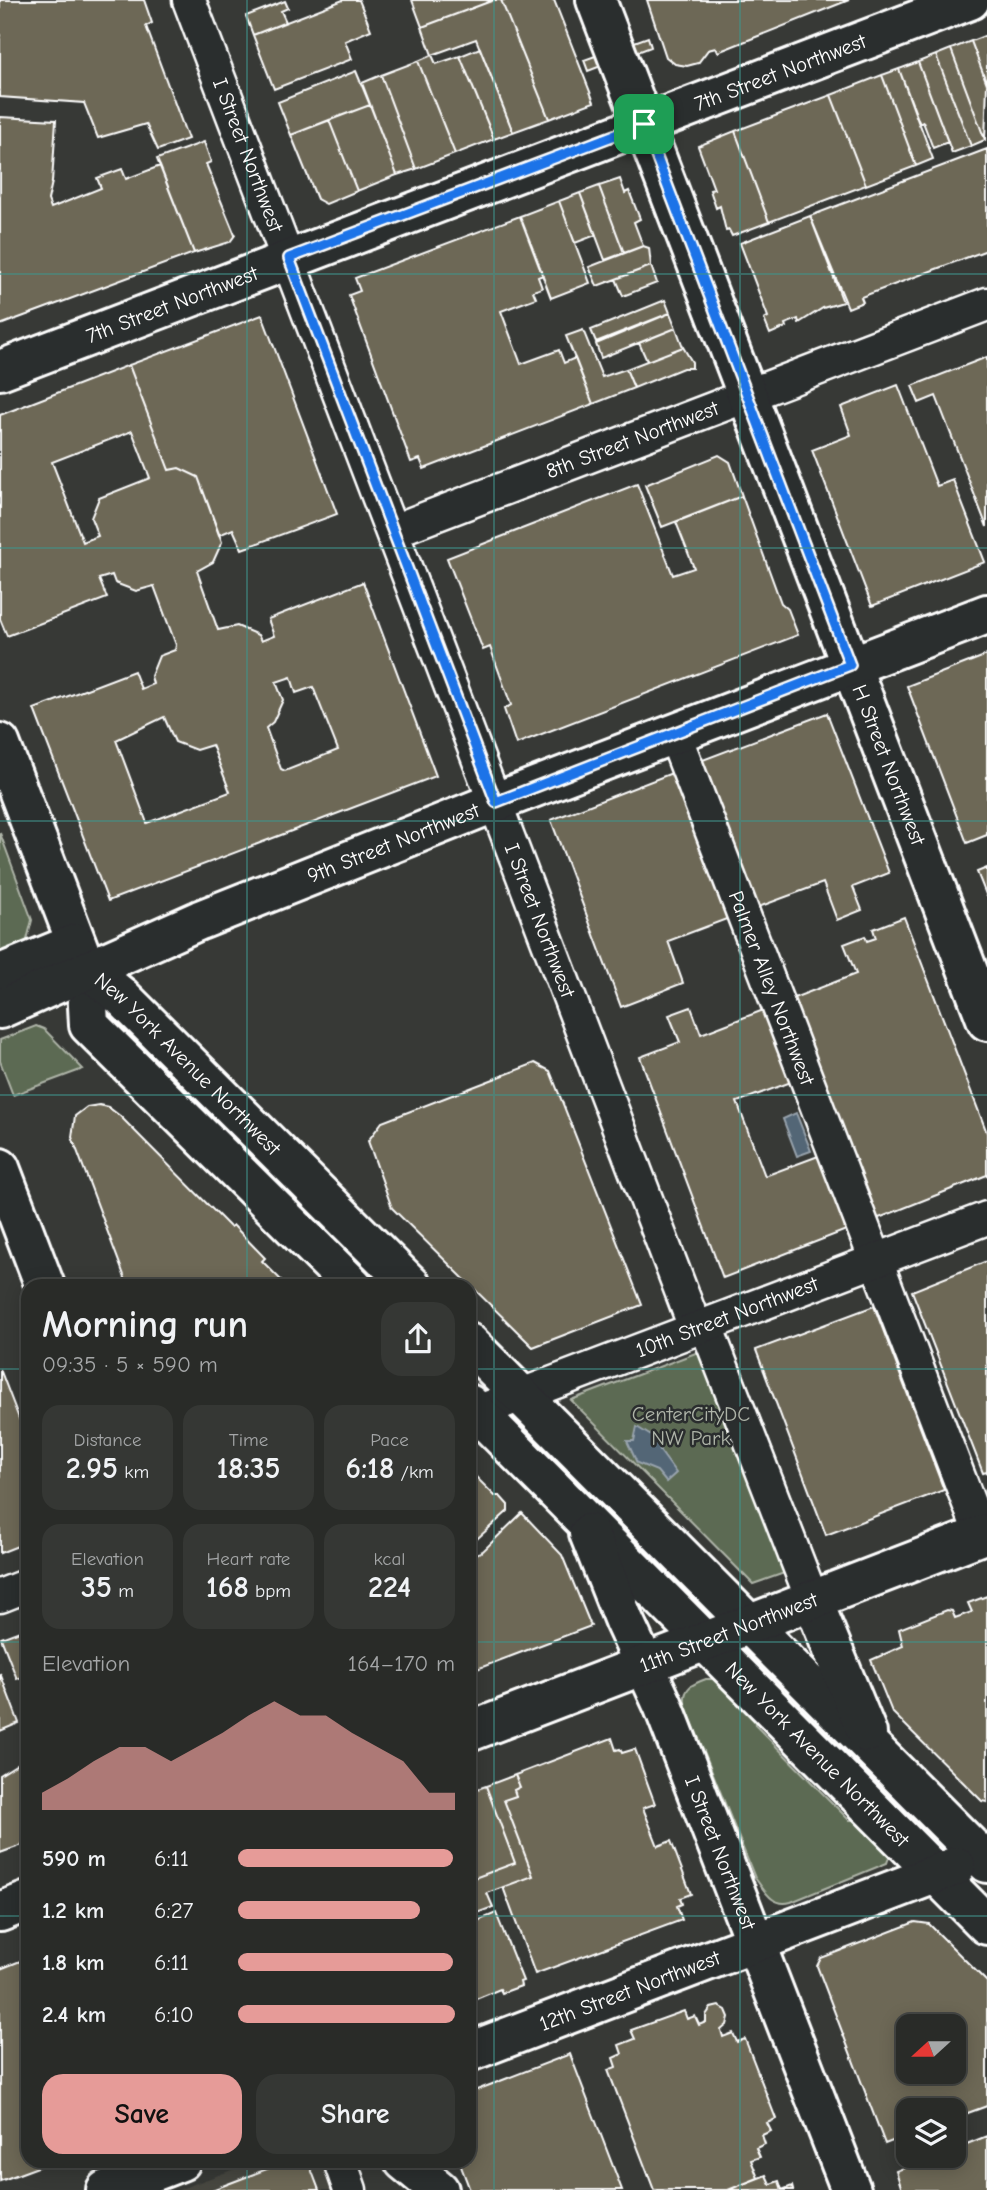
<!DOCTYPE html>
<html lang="en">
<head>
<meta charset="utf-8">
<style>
	body { margin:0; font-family:"Comic Neue",sans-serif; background:#353734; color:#f1f3f6; height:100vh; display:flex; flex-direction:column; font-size:26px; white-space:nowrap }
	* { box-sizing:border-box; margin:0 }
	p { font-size:23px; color:#a5a7a8 }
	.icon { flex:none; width:38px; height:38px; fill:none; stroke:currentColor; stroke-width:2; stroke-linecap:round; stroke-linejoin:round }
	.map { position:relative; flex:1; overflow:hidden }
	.panel { position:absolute; left:21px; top:1279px; width:455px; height:889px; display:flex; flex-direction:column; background:#292b28; border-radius:21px; box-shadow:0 4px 18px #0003,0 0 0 2px #454745 }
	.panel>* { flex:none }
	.needle { width:46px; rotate:249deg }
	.fabs { position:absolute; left:896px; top:2014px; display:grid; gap:14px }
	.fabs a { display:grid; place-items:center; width:70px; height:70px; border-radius:14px; background:#292b28; box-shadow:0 4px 18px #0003,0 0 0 2px #454745; font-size:35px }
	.pin { position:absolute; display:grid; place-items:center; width:60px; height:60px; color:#fff; margin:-30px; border-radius:14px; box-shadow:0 4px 10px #0006 }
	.round { display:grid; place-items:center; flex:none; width:74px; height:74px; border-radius:21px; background:#353734 }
	.head { display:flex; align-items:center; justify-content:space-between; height:119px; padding:0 21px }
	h1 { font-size:38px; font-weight:700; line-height:52px }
	.figures { display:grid; grid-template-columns:repeat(3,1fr); gap:10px; height:119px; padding:7px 21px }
	.figures div { display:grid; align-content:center; border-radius:18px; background:#353734; text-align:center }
	.figures b { font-size:30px; font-weight:700 }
	.figures small { font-size:19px; font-weight:400 }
	.figures p { font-size:19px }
	.chart { height:196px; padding:14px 21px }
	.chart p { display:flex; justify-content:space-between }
	.chart svg { width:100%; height:126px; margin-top:7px; fill:#e69b98; opacity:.7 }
	.primary-button { display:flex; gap:14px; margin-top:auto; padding:14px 21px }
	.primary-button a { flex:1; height:80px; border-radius:21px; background:#e69b98; color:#111; font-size:28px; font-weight:700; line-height:80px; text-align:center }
	.primary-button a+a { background:#353734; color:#f1f3f6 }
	ul { padding:0 21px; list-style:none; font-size:23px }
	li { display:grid; grid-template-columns:112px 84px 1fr; align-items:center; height:52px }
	li i { height:18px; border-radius:9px; background:#e69b98 }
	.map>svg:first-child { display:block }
	.built { fill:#474740 }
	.green { fill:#5c6a52; stroke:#aeb4a8; stroke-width:2 }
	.water { fill:#536676; stroke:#98a3ad; stroke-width:2 }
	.building { fill:#6d6756; stroke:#fff; stroke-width:2; fill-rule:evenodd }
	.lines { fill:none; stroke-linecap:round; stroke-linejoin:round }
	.minor-casing { stroke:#fff; stroke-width:37 }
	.major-casing { stroke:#fff; stroke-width:44 }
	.highway-casing { stroke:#fff; stroke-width:44 }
	.minor { stroke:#2a2d2e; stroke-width:32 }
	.major { stroke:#2a2d2e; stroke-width:38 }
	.highway { stroke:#2a2d2e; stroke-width:38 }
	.route-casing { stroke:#fff; stroke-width:14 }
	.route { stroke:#1a73e8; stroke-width:9 }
	.grid { fill:none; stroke:#3f918b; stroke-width:2; stroke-opacity:0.55 }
	.labels { text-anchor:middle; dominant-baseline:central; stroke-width:5; stroke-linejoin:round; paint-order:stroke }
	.street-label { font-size:21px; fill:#fff; stroke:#2a2d2e }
	.park-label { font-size:21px; fill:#aeb4a8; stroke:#2a2d2e }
</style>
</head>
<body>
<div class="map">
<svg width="987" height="2190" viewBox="0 0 987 2190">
	<rect width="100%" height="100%" fill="#373936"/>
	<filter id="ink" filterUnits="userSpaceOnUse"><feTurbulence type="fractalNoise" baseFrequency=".0143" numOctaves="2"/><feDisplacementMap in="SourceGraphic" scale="14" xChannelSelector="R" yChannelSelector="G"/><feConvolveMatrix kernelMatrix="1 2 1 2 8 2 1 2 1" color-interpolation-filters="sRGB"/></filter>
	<g filter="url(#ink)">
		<path class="built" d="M256,2161H328L339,2190H178Z"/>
		<path class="green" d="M0,833L32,920L25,948L0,964Z
			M121,1023H124L389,1286H368L117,1030Z
			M36,1026L44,1029L83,1069L13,1095L0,1061V1040Z
			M730,1340L816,1562L753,1584L571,1400Z
			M706,1679H717L754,1712L755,1725L849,1820H863L890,1854L887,1863L791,1902C772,1907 765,1891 755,1878L685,1704C683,1688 692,1684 706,1679Z"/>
		<path class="water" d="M796,1113L811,1151L797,1156L783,1119Z
			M637,1427L659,1441L660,1451L676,1473L666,1482L657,1471L637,1463L627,1441H634Z"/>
		<path class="building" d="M0,0H144L152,23L146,26L188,139L158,150L146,124L98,138L84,103L0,97Z
			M343,0H359L371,30L345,41L352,59L274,89L253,35Z
			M412,0H494L422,27Z
			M494,0H501L549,119L513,132L476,39L432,55L422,27Z
			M501,0H554L594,102L549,119Z
			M647,0H849L718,52L716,48L708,50L698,63L687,66L675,64L666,57Z
			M285,1L288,8L281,11L286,22L253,35L246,16Z
			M987,35V84L971,41Z
			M648,37L651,47L588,71L584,60Z
			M971,41L987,84L985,140L951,49Z
			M480,48L513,132L494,139L460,56Z
			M951,49L985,140L971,146L936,55Z
			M432,55L436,64L460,56L494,139L455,154L418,61Z
			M936,55L971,146L952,153L918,62Z
			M418,61L455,154L416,169L381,75Z
			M918,62L948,142L933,148L923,122L919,124L899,69Z
			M899,69L933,159L916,166L882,75Z
			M356,71L370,105L291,135L278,102Z
			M381,75L416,169L397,175L362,83Z
			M882,75L916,166L866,185L831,95Z
			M831,95L866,185L769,222L735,131Z
			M370,105L397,175L357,191L329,120Z
			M0,117L56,120L52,182L48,200L51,208L101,188L97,178L122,169L126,179L160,166L194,253L0,325Z
			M329,120L357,191L326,204L317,199L291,135Z
			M735,131L769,222L732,236L729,230L726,231L720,206L716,208L710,190L714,189L698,146Z
			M204,142L211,162L206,164L235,235L230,242L194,253L157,159Z
			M987,149V250L861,297L863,302L848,308L810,216Z
			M620,179L625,193L629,191L640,219L634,222L643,246L624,253L599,186Z
			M599,186L624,253L605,260L580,193Z
			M580,193L596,235L575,243L559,201Z
			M559,201L590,283L551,298L520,216Z
			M520,216L543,275L538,277L542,288L533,291L536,298L501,311L521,364L559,350L564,363L575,358L593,404L424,469L420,459L411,462L349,295L360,291L355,278Z
			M810,216L843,302L823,308L799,323L798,319L785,324L786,327L770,334L764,319L768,317L740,243Z
			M643,246L649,248L651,266L597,286L589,267Z
			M651,266L657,283L623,296L616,279Z
			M665,300L670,313L596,342L591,330Z
			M670,313L676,328L601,358L596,344Z
			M262,315L337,514L242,549L233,529L219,535L198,477L179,468L169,470L129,365Z
			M676,328L683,347L647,361L639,343Z
			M583,330L602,377L626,369L634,388L593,404L566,336Z
			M683,347L692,362V368H683L634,388L626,369Z
			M987,357V527L936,396L919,403L912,386Z
			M129,365L169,470L179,468L198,477L222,542L213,562L197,571L218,630L237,626L258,635L261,641L274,636L268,619L363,582L436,776L108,901L34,709L134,671L141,689L153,684L151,676L159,656L175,650L176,645L154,586L136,591L115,583L112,575L99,579L107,598L7,636L0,619V415ZM132,431L150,478L99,498L91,518L98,536L83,542L52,462ZM291,677L296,693L313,687L338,750L285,771L281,769L266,728L273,722L283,700L276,682ZM164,717L175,742L196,750L212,745L230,792L147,823L116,740Z
			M898,385L937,486L953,480L985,562L872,606L812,450L851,435L841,407Z
			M719,455L730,462L742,496L662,527L645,485Z
			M637,484L673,575L694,568L676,522L742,496L781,603L788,609L798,635L516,744L504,709L511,705L490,647L483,650L447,558Z
			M987,655V835L967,843L907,686Z
			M827,713L889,873L853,887L862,910L837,920L823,883L756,908L700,761Z
			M677,771L732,917L668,941L683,983L621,1007L551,820Z
			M987,868V897L977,872Z
			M904,917L987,1133V1175L874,1220L791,999L856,974L844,944L865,936L867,941L876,938L873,929Z
			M691,1007L701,1034L766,1009L794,1081L737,1102L765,1176L821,1155L849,1229L723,1278L640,1057L680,1042L669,1015Z
			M535,1063L550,1071L642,1305L533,1347L392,1208L368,1141L382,1122Z
			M99,1105L108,1107L120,1116L230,1227L233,1225L265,1258L262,1261L287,1286H128L72,1137L75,1116L87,1107Z
			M987,1261V1472L983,1473L912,1291Z
			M874,1306L944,1490L826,1535L756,1350Z
			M0,1369L28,1442V1542L0,1553Z
			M469,1470L495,1496H500L508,1505V1511L469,1546Z
			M522,1513L562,1555L591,1626L469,1672V1557L483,1551Z
			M987,1596V1802L982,1801L892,1712L871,1660L903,1646L899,1629L947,1610L952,1611L955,1618L972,1612L968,1603Z
			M28,1628V1674L17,1679L1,1638Z
			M0,1673L19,1723L0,1731Z
			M612,1738L616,1750L620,1749L622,1753L635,1749L655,1804L643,1808L658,1846L671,1841L691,1894L680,1898L682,1904L677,1906L682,1920L535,1974L503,1887L533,1876L504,1800L516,1796L514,1790L520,1787L515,1775Z
			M19,1763L28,1786V1843L0,1853V1775Z
			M515,1775L520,1787L514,1790L516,1796L504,1800L533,1876L487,1893L493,1907L471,1915L474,1923L469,1925V1880L515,1863L486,1786Z
			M486,1786L515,1863L469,1880V1792Z
			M496,1913L523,1981L520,1982L521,1986L502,1993L500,1989L469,2002V1938L477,1935L475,1922Z
			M915,1922L929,1924L987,1982V2106L954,2118V2110H908V2135L885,2144L817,1966L821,1958ZM908,2026H954V2072H908Z
			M28,1958V2161H54L0,2181V1969Z
			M719,2006L726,2010L729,2017L727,2025L721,2030L723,2037L733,2033L737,2042L745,2039L776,2119L767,2123L771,2131L762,2135L765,2144L756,2148L760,2157L751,2160L758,2178L728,2190H654L608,2070L616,2067L613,2058L622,2054L619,2045L635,2039L631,2030L684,2011L687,2019L695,2016L699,2025L706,2022V2015L711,2008Z
			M570,2054L622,2190H470L459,2161H469V2093Z
			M987,2136V2190H902L896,2171L935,2156H954V2149Z
			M288,2161H308L319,2190H212Z
			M766,2175L770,2184L779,2181L782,2190L792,2186L793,2190H728Z"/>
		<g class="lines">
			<g class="minor-casing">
				<g id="minor">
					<path id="s1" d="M189,0L696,1330"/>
					<path id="s2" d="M393,531L987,304"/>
					<path id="s3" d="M674,733L870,1245"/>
					<path d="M882,1276L981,1535"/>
					<path d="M706,1326L812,1599"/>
					<path id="s4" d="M469,1415L987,1218"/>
					<path d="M0,1596L28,1585"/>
					<path d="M340,2161L350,2190"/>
				</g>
			</g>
			<g class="major-casing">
				<g id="major">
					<path id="s5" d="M596,0L987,1021"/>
					<path id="s6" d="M0,370L970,0"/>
					<path d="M0,743L86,968L89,1025L353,1286"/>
					<path id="s7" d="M86,968L122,997L412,1286"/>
					<path d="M0,974L76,943"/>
					<path id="s8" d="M0,1009L200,920L496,802L987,614"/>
					<path d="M0,1168L45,1286"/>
					<path d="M469,1343L987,1863"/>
					<path id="s9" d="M469,1404L987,1925"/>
					<path id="s10" d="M589,1533L624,1621L663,1705L851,2190"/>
					<path d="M812,1599L867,1733"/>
					<path id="s11" d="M469,1732L987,1533"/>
					<path id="s12" d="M469,2052L956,1866"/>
					<path d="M106,2190L181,2161"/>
				</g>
			</g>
			<g class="highway-casing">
				<path id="highway" d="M0,1912L28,1901
					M404,2161L439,2190"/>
			</g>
			<use href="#minor" class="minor"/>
			<use href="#major" class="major"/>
			<use href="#highway" class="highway"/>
		</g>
	</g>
	<g class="lines" filter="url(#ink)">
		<g class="route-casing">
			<path id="route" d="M644,124L850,665L496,802L289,258Z"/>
		</g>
		<use href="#route" class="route"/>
	</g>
	<path class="grid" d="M247,0V1286M494,0V2190M740,0V2190M0,274H987M0,548H987M0,821H987M0,1095H987M0,1369H28M469,1369H987M0,1642H28M469,1642H987M0,1916H28M469,1916H987M247,2161V2190"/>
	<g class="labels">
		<g class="street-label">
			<text stroke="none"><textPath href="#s6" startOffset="835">7th Street Northwest</textPath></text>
			<text stroke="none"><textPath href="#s1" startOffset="166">I Street Northwest</textPath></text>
			<text stroke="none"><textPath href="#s6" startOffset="184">7th Street Northwest</textPath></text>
			<text stroke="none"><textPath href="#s2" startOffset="256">8th Street Northwest</textPath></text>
			<text stroke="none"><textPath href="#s5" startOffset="819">H Street Northwest</textPath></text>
			<text stroke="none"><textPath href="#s8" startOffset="427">9th Street Northwest</textPath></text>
			<text stroke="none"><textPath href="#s1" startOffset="985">I Street Northwest</textPath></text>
			<text stroke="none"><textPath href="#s3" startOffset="273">Palmer Alley Northwest</textPath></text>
			<text stroke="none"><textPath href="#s7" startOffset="140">New York Avenue Northwest</textPath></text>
			<text stroke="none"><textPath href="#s4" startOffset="276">10th Street Northwest</textPath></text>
			<text stroke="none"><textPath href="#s11" startOffset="278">11th Street Northwest</textPath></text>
			<text stroke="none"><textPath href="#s9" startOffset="494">New York Avenue Northwest</textPath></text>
			<text stroke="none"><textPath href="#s10" startOffset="346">I Street Northwest</textPath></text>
			<text stroke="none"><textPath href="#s12" startOffset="172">12th Street Northwest</textPath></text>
		</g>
		<g class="park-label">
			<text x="691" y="1414">CenterCityDC<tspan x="691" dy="24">NW Park</tspan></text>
		</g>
	</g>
</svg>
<div class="fabs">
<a><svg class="needle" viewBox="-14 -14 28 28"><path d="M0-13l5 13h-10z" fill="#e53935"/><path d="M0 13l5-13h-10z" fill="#a5a7a8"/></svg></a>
<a><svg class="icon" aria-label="layers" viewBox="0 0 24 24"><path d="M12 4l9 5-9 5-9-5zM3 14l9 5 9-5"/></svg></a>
</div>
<div class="pin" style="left:644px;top:124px;background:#1e9e55"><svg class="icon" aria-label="arrive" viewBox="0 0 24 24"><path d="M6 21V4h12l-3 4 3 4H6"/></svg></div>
<section class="panel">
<div class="head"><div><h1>Morning run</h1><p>09:35 · 5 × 590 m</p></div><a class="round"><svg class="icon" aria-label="share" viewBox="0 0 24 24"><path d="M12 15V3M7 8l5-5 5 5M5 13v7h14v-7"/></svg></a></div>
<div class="figures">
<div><p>Distance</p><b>2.95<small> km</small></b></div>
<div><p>Time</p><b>18:35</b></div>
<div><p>Pace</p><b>6:18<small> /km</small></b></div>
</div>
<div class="figures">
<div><p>Elevation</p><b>35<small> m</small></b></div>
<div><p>Heart rate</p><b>168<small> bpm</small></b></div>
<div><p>kcal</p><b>224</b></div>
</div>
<div class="chart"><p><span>Elevation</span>164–170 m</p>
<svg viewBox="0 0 160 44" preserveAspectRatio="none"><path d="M0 44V38L10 33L20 27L30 22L40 22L50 27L60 22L70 17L80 11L90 6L100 11L110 11L120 17L130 22L140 27L150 38L160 38V44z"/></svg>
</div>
<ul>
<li><b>590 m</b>6:11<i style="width:99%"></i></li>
<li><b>1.2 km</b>6:27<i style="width:84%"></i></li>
<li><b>1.8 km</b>6:11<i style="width:99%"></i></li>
<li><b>2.4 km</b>6:10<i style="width:100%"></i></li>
</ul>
<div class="primary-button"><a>Save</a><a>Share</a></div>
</section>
</div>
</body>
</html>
